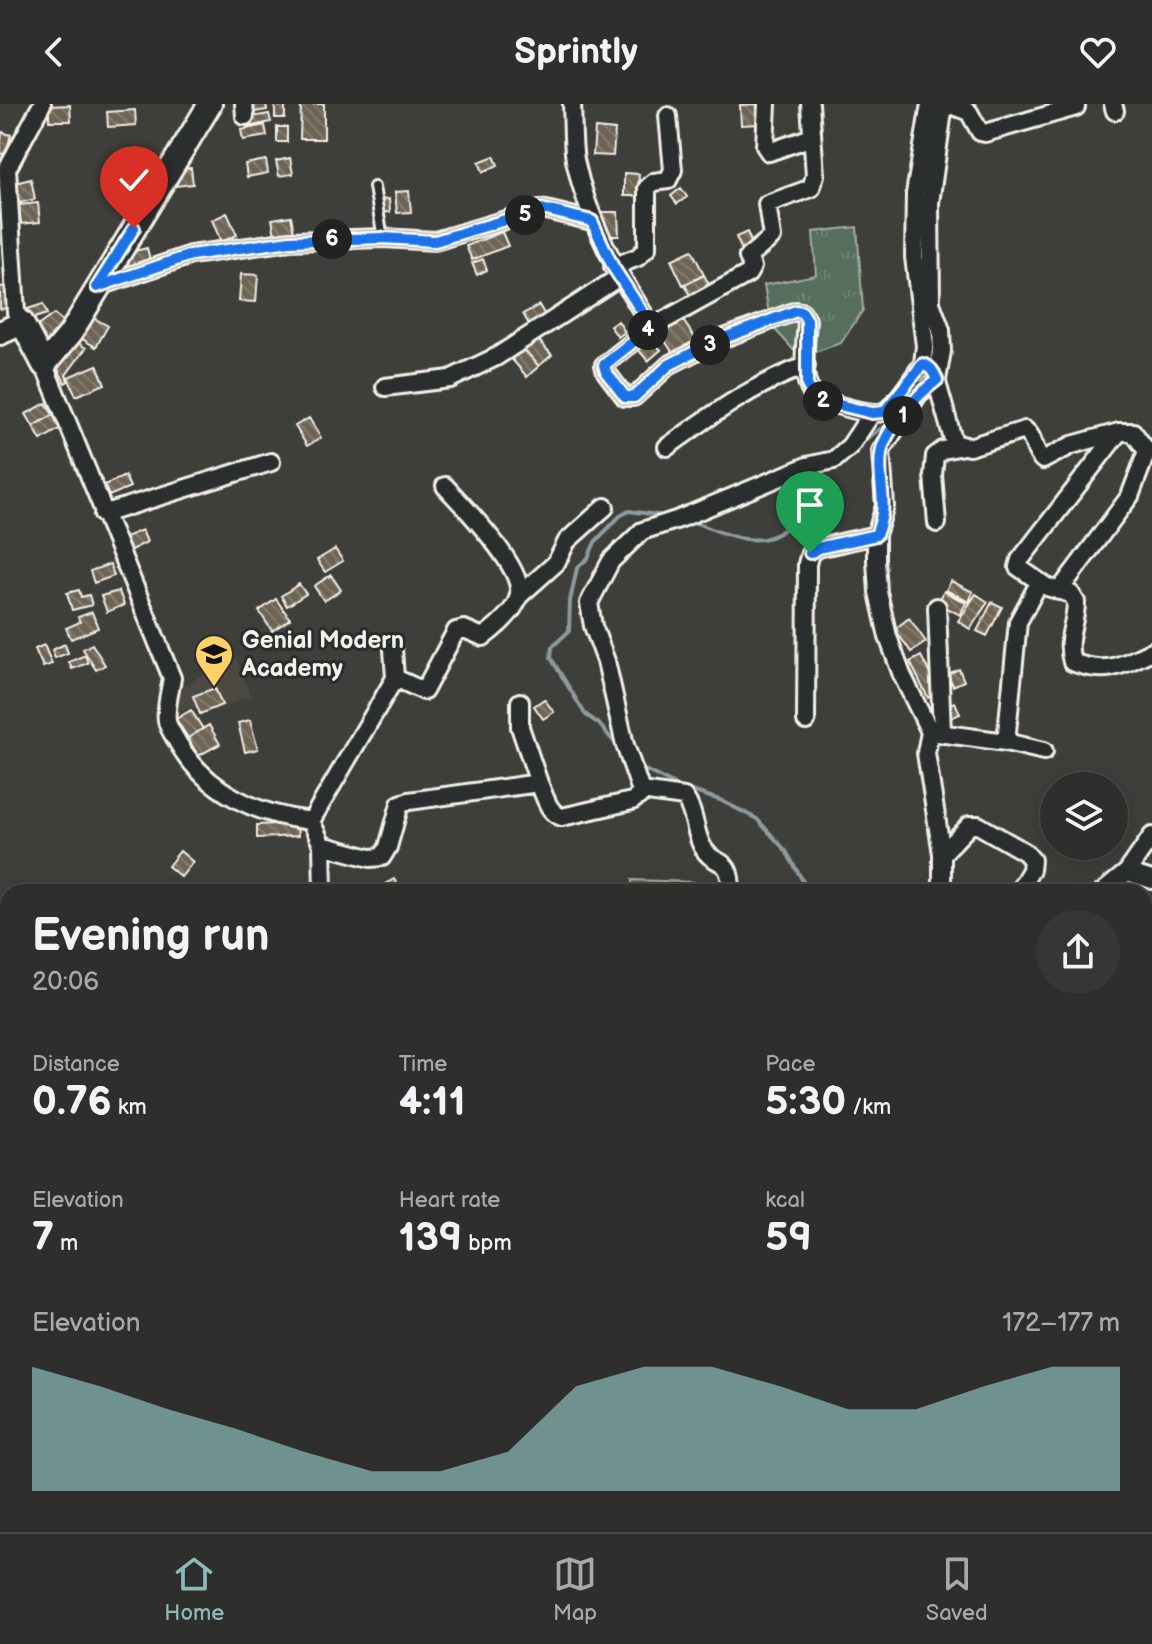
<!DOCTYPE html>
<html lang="en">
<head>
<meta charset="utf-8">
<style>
	body { margin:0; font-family:"Balsamiq Sans",sans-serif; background:#363634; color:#f1f3f6; height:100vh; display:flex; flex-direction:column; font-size:30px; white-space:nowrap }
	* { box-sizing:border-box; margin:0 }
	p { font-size:26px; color:#a7a8a9 }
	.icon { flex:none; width:44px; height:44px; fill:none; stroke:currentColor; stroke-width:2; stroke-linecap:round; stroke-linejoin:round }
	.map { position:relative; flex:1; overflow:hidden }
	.sheet { position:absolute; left:0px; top:780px; width:1152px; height:648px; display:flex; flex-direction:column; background:#2e2e2c; border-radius:24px 24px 0 0; box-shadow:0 4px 20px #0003,0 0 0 2px #494a48 }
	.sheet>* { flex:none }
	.fabs { position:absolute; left:1040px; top:668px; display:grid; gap:16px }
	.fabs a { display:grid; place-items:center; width:88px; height:88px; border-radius:50%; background:#2e2e2c; box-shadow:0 4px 20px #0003,0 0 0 2px #494a48; font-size:40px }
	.pin { position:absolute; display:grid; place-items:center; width:68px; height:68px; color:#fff; margin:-82px -34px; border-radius:50% 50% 50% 0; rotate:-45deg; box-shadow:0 0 8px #0007 }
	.pin .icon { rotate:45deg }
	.km { position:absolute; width:40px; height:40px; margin:-20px; border-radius:50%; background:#222; color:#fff; font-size:22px; line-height:40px; text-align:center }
	.round { display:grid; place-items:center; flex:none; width:84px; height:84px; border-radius:42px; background:#363634 }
	.overview { display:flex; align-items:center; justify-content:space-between; height:136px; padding:0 32px }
	h1 { font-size:44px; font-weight:700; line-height:60px }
	.stats { display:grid; grid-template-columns:repeat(3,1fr); gap:12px; height:136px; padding:8px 32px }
	.stats div { display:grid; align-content:center }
	.stats b { font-size:40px; font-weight:700 }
	.stats small { font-size:22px; font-weight:400 }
	.stats p { font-size:22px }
	.chart { height:224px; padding:16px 32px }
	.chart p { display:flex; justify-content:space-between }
	.chart svg { width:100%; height:144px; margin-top:8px; fill:#8bbbb9; opacity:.7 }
	header { display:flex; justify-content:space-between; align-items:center; height:104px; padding:0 32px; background:#2e2e2c; font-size:36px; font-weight:700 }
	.dock { display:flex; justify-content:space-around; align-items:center; height:112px; border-top:2px solid #494a48; background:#2e2e2c; font-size:22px; color:#a7a8a9 }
	.dock a { display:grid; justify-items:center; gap:4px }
	.dock .current { color:#8bbbb9 }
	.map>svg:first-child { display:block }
	.built { fill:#4c4942 }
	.grass { fill:url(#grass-tufts); stroke:#a4b0a2; stroke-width:2 }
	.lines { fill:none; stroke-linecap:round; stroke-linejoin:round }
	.stream { stroke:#8c9b9e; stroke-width:4 }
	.building { fill:url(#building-back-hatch); stroke:#f4f1e8; stroke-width:2 }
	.lane-casing { stroke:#f4f1e8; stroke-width:14 }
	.street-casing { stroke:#f4f1e8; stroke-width:22 }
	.secondary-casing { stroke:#f4f1e8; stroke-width:28 }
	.lane { stroke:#2a2d2e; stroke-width:8 }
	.street { stroke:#2a2d2e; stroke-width:16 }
	.secondary { stroke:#2a2d2e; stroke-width:22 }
	.route-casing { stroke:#fff; stroke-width:16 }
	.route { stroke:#1a73e8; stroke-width:10 }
	.labels { text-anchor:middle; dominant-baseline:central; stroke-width:6; stroke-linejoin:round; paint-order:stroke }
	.poi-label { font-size:24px; font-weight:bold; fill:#f4f1e8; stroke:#2a2d2e; text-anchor:start }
</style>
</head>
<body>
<header><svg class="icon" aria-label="back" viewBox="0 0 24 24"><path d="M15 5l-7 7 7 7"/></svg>Sprintly<svg class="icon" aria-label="heart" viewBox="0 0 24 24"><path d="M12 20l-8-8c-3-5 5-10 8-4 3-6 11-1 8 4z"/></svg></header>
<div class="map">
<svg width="1152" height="1428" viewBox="0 0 1152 1428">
	<defs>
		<pattern id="grass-tufts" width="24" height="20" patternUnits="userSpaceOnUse" patternTransform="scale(2)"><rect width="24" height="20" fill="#546e5d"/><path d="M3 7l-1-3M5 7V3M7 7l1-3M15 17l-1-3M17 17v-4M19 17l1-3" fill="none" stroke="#6d8374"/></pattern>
		<pattern id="building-back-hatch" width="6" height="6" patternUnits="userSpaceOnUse" patternTransform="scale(2)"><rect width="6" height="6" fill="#6e6455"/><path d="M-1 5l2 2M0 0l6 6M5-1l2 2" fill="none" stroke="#837b6d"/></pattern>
	</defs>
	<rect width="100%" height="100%" fill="#3e3e3a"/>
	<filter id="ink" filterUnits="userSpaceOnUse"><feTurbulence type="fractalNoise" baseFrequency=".0125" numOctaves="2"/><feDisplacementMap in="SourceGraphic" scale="16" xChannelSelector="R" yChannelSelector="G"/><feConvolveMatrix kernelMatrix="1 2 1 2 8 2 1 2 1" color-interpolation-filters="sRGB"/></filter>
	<g filter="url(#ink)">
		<path class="built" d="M236,554L250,592L200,612L195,603L173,608L182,582Z"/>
		<path class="grass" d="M857,123L863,206L841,239L800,253L771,221L764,181L816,171L813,128Z
			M632,776L695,778L696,788H632Z"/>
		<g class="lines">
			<path class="stream" d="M858,341L883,323L890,321
				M689,416C716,426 758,449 784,425L783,406L804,389L825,365
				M620,645L599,620L585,610L551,554L552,543L569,527L570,497L577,464L588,454L595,438L620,412L629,407L664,412
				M637,662L679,683L720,696L757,715L786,747L809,788
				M629,1428L636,1420"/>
		</g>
		<path class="building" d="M247,0H266L267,6L248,9Z
			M301,0H324V35H300Z
			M758,0L760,20L741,21L740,1Z
			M70,1L71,17H49V2Z
			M275,1L285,2V14H275Z
			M135,6L136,21L108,23L107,8Z
			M269,10L271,18L247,23L246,14Z
			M265,21L267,32L243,36L241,26Z
			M277,23H287V38H277Z
			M595,24L615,26L613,52L593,51Z
			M2,28L11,31L5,51L0,49Z
			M494,52L498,61L483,68L479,58Z
			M290,54L293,70L279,72L276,57Z
			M266,56L268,69L247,73L245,60Z
			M191,64L193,80L175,82L174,65Z
			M624,69L639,70L638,92H624Z
			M31,75L35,95L19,99L15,79Z
			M681,84L687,93L677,100L671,92Z
			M409,87L411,108L397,109L395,88Z
			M389,95L390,108L380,109L379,96Z
			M38,99L40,118L21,120L19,101Z
			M600,108H618L619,132H602Z
			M227,109L237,131L221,138L212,116Z
			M291,112L294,128L275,131L272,115Z
			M502,128L508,142L472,156L466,142Z
			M747,128L754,145L743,149L736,133Z
			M147,144L150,156L119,164L122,150Z
			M692,146L704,171L683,181L671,156Z
			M483,155L487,166L477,171L472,159Z
			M241,170L258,171L256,198L239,197Z
			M704,171L714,190L694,200L685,181Z
			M7,182L9,204L0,205V183Z
			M43,200L47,210L31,215L28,205Z
			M539,201L547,215L531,224L523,210Z
			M54,210L67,221L48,245L36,223Z
			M90,212L108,222L96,243L79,233Z
			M680,212L697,237L675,252L658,226Z
			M618,217L625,228L618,233L610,222Z
			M534,231L552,251L539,262L521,242Z
			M649,232L661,246L648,257L636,243Z
			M75,237L86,244L66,271L68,277L65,279L56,261Z
			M521,242L539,262L527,273L510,253Z
			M97,261L105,280L76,292L68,273Z
			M46,299L53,311L33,322L26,310Z
			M53,311L61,324L41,336L33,322Z
			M309,314L321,334L307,342L295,322Z
			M125,372L130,383L109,392L104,381Z
			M142,426L147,438L129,447L123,434Z
			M335,445L343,457L325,468L317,456Z
			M110,460L114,472L94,479L90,467Z
			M331,471L341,486L324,497L314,482Z
			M951,477L973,488L969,498L946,486Z
			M299,480L306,490L287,502L281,492Z
			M79,486L81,493L89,491L92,501L72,506L67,489Z
			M119,487L124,501L107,508L101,492Z
			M944,487L966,499L960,511L938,499Z
			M976,490L988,498L970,525L958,517Z
			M276,495L290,515L272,527L259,507Z
			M992,498L1002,503L987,532L977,527Z
			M92,508L98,524L71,535L66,524L80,518L78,513Z
			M909,514L926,538L911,548L895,525Z
			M65,540L68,549L55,554L52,546Z
			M92,540L105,561L96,566L83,545Z
			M44,541L52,560L43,563L35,545Z
			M85,551L88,559L72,565L69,558Z
			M921,552L939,588L928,594L910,558Z
			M959,565L964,577L953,582L948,570Z
			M215,584L222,601L200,610L193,592Z
			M544,595L554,608L543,615L534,602Z
			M955,598L960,610L951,614L946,601Z
			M191,606L203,625L188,634L176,615Z
			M250,616L258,645L245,648L238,619Z
			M209,621L220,640L198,652L188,634Z
			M297,719L298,732L257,734V721Z
			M180,747L193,758L181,773L168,762Z
			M394,775L402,788H386L383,781Z
			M1152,1156V1178H1144V1157Z
			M0,1167L8,1169V1182L0,1181Z
			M0,1201L8,1202V1216L0,1215Z
			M863,1420H871L874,1424L868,1428H853Z
			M1101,1420L1114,1421L1102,1428H1090Z"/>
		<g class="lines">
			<g class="lane-casing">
				<path id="lane" d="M374,83L383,134
					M0,844L8,855
					M0,940L8,931
					M0,963L8,967"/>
			</g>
			<g class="street-casing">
				<path id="street" d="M244,0L245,12
					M572,0C573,18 572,38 575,56C588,118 618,170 652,223L748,170L752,163L748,153L772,133L767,100L811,84L815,71L810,0
					M767,0L765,42L769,48L812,33
					M930,0L915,90L914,153L925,242L923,260L934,268L954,339L969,343L1025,326C1035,333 1033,348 1043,356L1072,341L1119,328H1133L1147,347L1130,392L1059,487
					M948,0L969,8L980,28L985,29L1076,3
					M1113,0L1115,7
					M613,163L638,153L647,144V84L654,78L668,76L673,66L668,12
					M97,183L191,151L290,137L383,134L435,137L542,105L592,117
					M22,219L16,208L7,65L42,0
					M652,223L604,261L606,268L625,293H634L669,261L716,237L796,207L802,208L807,216C806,236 801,266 809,284C814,297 870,313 883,308C895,304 914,271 923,260
					M44,261L172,574C170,587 165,605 167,617C168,624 175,633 178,639C206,688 258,711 311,717L322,741L323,788
					M385,283L450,275L496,253L619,173
					M1119,328L1020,456L1018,463L1047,483L1071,490L1076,498C1076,521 1065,533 1072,558C1106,571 1121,562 1152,547
					M667,343C710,312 755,279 806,262
					M103,410L271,358
					M937,419L933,371L935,352L943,346L963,342
					M519,492L556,459L567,437L605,403
					M937,503L942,629
					M395,574L424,587L456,527L464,525L483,533C495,524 517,506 519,490C523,462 464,403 445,382
					M520,598V623L539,679
					M806,617L807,460L810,449L818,444L876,431
					M931,628L1006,638L1044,647
					M1006,638L1018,518L1039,479
					M641,687L684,693C695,707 694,726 702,742C715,766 731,748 731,788
					M311,717L395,574L393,545
					M322,741L370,754L382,753L388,743L400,700L409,697L539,679C545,692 548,709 562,713L632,697L639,692L641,687L625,641L606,557L593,522L589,499L611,457L642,427L679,415L807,362L834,356L850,342L872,309
					M942,750L970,721H978L1025,748L1032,756L1031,766L1018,788
					M1127,768L1152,776
					M942,788V750L926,649L930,628L902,571L888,533L878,488L876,457V431L885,402L881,347L919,289L937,276L942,247L941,226L931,199L930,99L944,0
					M1103,788L1127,768L1152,732
					M0,1145L8,1140
					M1144,1374L1152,1383
					M573,1420L574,1428
					M337,1428L344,1420"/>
			</g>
			<g class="secondary-casing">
				<path id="secondary" d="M0,229L22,219L44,261L70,230L210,0"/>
			</g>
			<use href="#lane" class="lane"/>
			<use href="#street" class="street"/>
			<use href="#secondary" class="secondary"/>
		</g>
	</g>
	<g class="lines" filter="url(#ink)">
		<g class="route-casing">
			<path id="route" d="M134,124L97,183L191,151L290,137L383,134L435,137L542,105L592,117L613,163L652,223L604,261L606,268L625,293H634L669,261L716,237L796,207L802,208L807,216V281L812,290L819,296L872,309L884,308L923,260C931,263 934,268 937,276C919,289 883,328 881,350C877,383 890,396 876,431L818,444L810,449"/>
		</g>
		<use href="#route" class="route"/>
	</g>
	<defs>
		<g id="school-pin" transform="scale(2)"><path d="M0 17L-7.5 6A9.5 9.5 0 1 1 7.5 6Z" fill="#ffd166" stroke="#2a2d2e"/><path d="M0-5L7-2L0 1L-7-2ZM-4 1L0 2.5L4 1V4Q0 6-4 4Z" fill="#111"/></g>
	</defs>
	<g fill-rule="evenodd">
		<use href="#school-pin" x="214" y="550"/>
	</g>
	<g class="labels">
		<g class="poi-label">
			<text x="242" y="536">Genial Modern<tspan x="242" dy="28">Academy</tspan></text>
		</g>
	</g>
</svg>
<div class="fabs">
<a><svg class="icon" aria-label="layers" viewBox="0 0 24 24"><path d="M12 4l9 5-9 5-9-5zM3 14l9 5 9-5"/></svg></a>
</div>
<div class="pin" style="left:810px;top:449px;background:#1e9e55"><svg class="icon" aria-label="arrive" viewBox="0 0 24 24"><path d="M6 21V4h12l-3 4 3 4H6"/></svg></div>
<div class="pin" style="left:134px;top:124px;background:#d93025"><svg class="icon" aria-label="check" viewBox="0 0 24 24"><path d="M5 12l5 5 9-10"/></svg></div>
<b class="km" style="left:903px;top:312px">1</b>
<b class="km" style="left:823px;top:297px">2</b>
<b class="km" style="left:710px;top:241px">3</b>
<b class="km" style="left:648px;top:226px">4</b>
<b class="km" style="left:525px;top:111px">5</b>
<b class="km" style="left:332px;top:135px">6</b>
<section class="sheet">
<div class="overview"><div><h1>Evening run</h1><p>20:06</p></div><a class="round"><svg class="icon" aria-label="share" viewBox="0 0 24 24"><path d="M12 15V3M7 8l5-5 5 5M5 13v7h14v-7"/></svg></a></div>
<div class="stats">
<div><p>Distance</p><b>0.76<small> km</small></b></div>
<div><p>Time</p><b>4:11</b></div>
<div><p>Pace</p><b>5:30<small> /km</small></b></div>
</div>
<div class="stats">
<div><p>Elevation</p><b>7<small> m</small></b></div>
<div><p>Heart rate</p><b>139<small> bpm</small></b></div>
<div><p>kcal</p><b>59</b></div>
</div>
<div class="chart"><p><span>Elevation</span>172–177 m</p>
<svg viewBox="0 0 160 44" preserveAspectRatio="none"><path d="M0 44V6L10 12L20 19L30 25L40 32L50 38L60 38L70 32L80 12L90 6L100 6L110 12L120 19L130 19L140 12L150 6L160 6V44z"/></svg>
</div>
</section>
</div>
<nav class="dock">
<a class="current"><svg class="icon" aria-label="home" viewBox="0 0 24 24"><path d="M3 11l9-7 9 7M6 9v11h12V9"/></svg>Home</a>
<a><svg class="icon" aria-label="map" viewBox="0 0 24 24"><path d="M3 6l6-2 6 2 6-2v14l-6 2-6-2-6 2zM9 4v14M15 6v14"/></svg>Map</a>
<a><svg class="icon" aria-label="saved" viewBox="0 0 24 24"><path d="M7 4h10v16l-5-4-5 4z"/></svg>Saved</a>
</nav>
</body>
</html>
